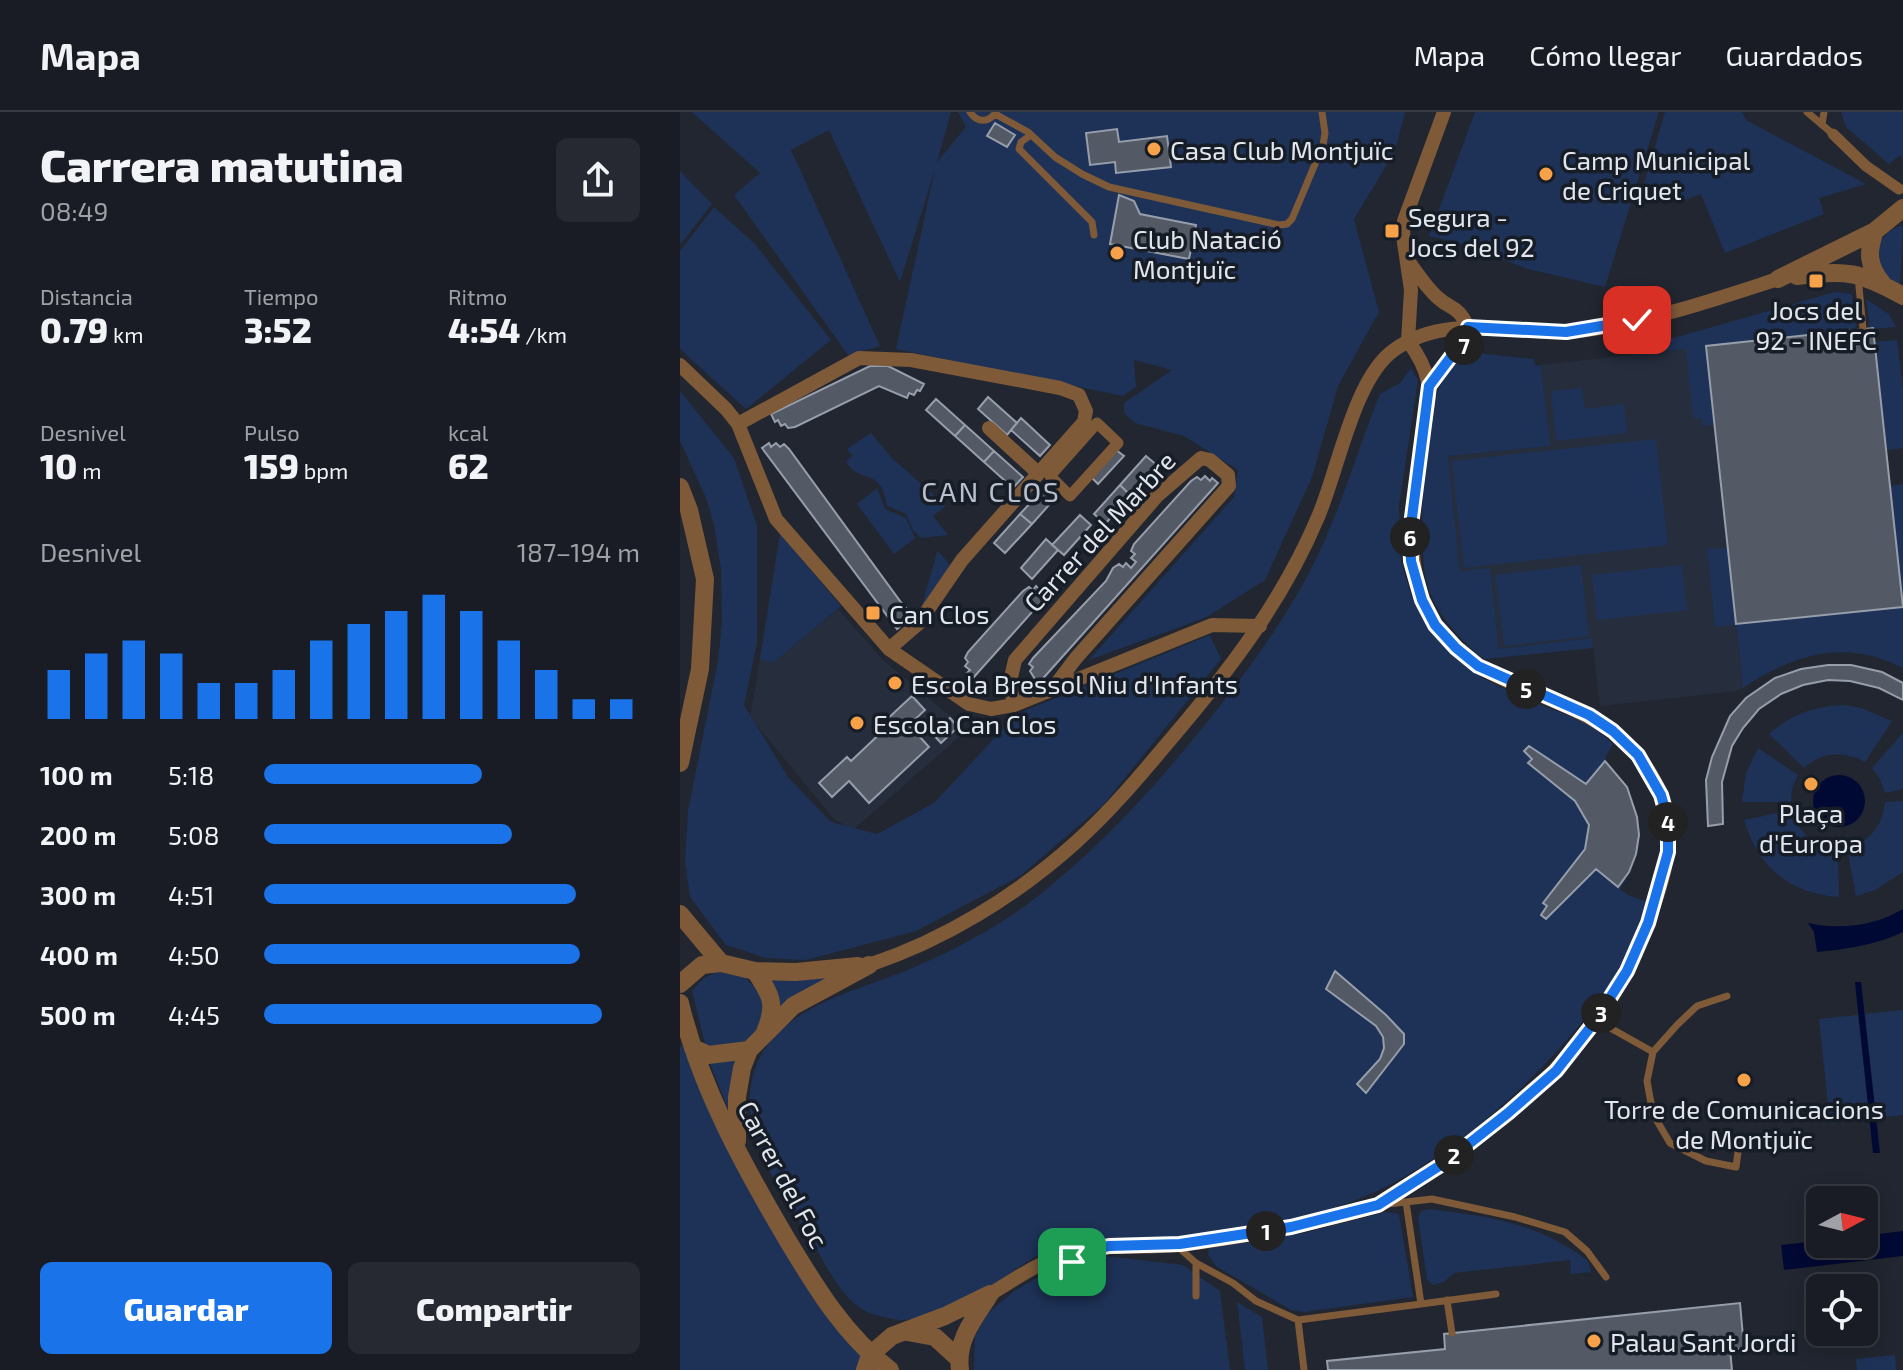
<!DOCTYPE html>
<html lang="es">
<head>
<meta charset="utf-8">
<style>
	body { margin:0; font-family:"Exo 2",sans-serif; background:#262931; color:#f1f3f6; height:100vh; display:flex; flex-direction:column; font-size:30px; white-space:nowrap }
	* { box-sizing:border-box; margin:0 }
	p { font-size:26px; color:#9fa1a6 }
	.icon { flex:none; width:44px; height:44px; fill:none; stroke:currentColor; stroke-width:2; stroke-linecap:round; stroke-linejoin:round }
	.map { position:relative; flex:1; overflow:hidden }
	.side { display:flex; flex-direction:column; background:#191c24; width:680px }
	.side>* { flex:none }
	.needle { width:52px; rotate:83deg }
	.fabs { position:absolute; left:1126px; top:1074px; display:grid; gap:16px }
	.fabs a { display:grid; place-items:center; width:72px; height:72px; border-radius:12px; background:#191c24; box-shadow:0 4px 20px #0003,0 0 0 2px #373a41; font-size:40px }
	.pin { position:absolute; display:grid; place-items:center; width:68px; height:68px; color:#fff; margin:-34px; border-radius:16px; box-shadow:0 4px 12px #0006 }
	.km { position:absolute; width:40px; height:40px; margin:-20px; border-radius:50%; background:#222; color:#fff; font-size:22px; line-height:40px; text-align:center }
	.round { display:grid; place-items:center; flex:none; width:84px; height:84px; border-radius:12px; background:#262931 }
	.headline { display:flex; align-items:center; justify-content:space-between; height:136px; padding:0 40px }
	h1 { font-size:44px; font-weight:800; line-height:60px }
	.figures { display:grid; grid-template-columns:repeat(3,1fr); gap:12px; height:136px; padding:8px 40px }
	.figures div { display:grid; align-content:center }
	.figures b { font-size:34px; font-weight:800 }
	.figures small { font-size:22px; font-weight:400 }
	.figures p { font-size:22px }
	.chart { height:224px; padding:16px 40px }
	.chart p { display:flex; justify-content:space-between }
	.chart svg { width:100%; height:144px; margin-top:8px; stroke:#1a73e8; stroke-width:6 }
	.cta { display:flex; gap:16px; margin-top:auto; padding:16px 40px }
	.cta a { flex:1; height:92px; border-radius:12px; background:#1a73e8; color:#fff; font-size:32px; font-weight:800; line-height:92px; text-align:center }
	.cta a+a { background:#262931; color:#f1f3f6 }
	ul { padding:0 40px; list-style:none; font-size:26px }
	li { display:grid; grid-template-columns:128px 96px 1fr; align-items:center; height:60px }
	li i { height:20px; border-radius:10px; background:#1a73e8 }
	header { display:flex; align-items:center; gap:48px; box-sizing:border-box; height:112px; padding:0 40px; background:#191c24; border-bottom:2px solid #373a41 }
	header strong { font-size:38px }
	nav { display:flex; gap:44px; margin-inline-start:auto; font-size:28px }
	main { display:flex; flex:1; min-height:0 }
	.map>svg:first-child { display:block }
	.built { fill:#262e3e }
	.green { fill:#1e3257 }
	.water { fill:#000934 }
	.building { fill:#535965; stroke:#979eab; stroke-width:2 }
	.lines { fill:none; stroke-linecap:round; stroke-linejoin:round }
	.service { stroke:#7e5a39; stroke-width:7 }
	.pedestrian { stroke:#7e5a39; stroke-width:11 }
	.minor { stroke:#7e5a39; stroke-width:14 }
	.tertiary { stroke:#7e5a39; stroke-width:18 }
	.route-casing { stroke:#fff; stroke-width:16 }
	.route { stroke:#1a73e8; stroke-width:10 }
	.poi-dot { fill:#f7a149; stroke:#171d26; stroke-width:3 }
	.labels { text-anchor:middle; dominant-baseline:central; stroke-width:7; stroke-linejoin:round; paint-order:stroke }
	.poi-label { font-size:26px; fill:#e1e5ec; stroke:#171d26; text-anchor:start }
	.street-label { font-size:26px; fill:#e1e5ec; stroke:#171d26 }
	.neighbourhood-label { font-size:28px; letter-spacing:2px; fill:#b8c0cd; stroke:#171d26 }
</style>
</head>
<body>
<header>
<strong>Mapa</strong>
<nav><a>Mapa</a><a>Cómo llegar</a><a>Guardados</a></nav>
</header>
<main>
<section class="side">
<div class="headline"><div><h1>Carrera matutina</h1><p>08:49</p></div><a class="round"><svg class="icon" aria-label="share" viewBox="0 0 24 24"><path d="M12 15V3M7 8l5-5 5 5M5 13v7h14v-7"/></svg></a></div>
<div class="figures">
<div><p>Distancia</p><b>0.79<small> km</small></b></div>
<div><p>Tiempo</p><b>3:52</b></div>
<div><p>Ritmo</p><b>4:54<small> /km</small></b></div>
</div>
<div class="figures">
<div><p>Desnivel</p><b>10<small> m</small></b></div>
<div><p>Pulso</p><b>159<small> bpm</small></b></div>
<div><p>kcal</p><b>62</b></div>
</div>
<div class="chart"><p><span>Desnivel</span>187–194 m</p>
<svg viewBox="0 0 160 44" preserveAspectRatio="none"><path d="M5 44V29M15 44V24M25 44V20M35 44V24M45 44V33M55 44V33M65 44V29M75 44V20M85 44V15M95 44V11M105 44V6M115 44V11M125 44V20M135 44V29M145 44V38M155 44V38"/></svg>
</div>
<ul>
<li><b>100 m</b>5:18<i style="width:58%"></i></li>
<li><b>200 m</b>5:08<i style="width:66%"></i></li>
<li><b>300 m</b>4:51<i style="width:83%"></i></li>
<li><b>400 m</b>4:50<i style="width:84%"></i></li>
<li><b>500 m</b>4:45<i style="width:90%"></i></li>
</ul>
<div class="cta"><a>Guardar</a><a>Compartir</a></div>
</section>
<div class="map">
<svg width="1223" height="1258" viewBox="0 0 1223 1258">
	<rect width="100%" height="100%" fill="#212630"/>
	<path class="built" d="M1193,216L1223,495L1056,512L1063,576L1057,579L920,594L912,526L819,537L810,457L780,459L768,344L869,334L861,253Z
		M158,497L202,547L287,618L173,718L154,707L70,605L80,547L93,551Z"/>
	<path class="green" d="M12,0H271L257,50L286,15L278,0H725L715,39L674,107L699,200L658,274L632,365L585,468L527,505L409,548L554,385L558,358L504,324L455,311L444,301V291L492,258L454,248L456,275L443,284L216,237L255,57L220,170L149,18L111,38L200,234L168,243L54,83L80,61Z
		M795,0H979L925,175L848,157L778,131L749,124Z
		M985,0H1062L1066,8L1186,72L1139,86L1144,102L1045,141L1021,82L1005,88L963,75Z
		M1161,0H1223V48L1220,43L1209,52L1166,15Z
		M0,59L32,92L0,133Z
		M34,95L75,132L151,228L66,297L0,237V139Z
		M1223,113L1220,173C1190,161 1190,122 1223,113Z
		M1155,180L1172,182L1176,218L1035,312L1022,314L1021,306H1013L1006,237L958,242V236Z
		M1186,187L1209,202L1216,215L1190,217Z
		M1217,228L1223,278V336L1207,338L1195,230Z
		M796,241L854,247L855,254L861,253L870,334L768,344L780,459L810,456L819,537L912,526L913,536L805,547L798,543C777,523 757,503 748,475C736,437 744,316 758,279C764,264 779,242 796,241Z
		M731,256L738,268L719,394L721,449L731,483L746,512L766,535L802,566L846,587L910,612L933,632L924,648C963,684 968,734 940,777L948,783L967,790C956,816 947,846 931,870C880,949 782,1039 697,1079C655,1098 606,1110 561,1118C543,1121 524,1124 506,1125C458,1127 412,1121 366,1139C350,1146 335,1159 320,1168C298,1182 275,1191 251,1201C239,1205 232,1209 220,1208C206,1206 189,1203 179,1195C159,1181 146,1153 134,1133C104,1084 57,1025 73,964C91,893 182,879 239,853C278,836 319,814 353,788C419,737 476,674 528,609C566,561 604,510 632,455C660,400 677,339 700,282L720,271Z
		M902,276L905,297L944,292L947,321L876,329L871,279Z
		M0,279L54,346L77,414V531L64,593L108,665L151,710L197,722L254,691L337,602L530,523L541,547L424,692L340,764L236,819L126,848L86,846L46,833L10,785L5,750L8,699L38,549L42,510L41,457L34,413L26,386L0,329Z
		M191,321L212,346L266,394L253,404L268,423L241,426L233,418L226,402L207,394C201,353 180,374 166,349L173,344L167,337Z
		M976,327L988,433L784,456L772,349Z
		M1223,372V492L1210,374Z
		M197,376L205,397L226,406L235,426L214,442L177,392Z
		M100,422L161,494L93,551L80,547Z
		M1048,436L1056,512L1223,495V556C1165,526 1114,542 1063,576L1056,513L1035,515L1027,437Z
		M258,439L271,454L241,497L257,440Z
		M901,453L909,524L824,534L815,463Z
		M1002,453L1007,498L917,508L912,463Z
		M1164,593L1181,596L1212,609L1185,650C1163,638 1142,640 1124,656L1089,622C1112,602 1134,594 1164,593Z
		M1223,621V677L1205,681L1200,667L1192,656Z
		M1078,636L1118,663L1112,676L1111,690H1062L1066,661Z
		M1223,689V760L1195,778L1176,784L1167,736C1190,730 1203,713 1205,690Z
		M1112,698C1118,721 1134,734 1158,737L1159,785C1110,782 1078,755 1064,708Z
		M37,860L63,864L80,880L85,905L71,929L35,937L25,932L12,879L24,866Z
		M153,862L97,900L84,864Z
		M1223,898V1003L1196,1006L1185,902Z
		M1178,903L1190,1007L1150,1011L1139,907Z
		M8,924L59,1043L190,1243L185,1258H0V936Z
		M60,948L50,1002L29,949Z
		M750,1097C811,1105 858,1111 908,1149L911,1160L891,1162L890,1148L774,1161L764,1170L753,1173L747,1168L738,1105L741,1099Z
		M706,1100L719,1102L733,1185L624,1200L611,1198L536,1154L528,1143L529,1137L534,1135L624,1121Z
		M426,1144L503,1153L540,1179L550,1258H294L295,1225L307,1202L333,1180L370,1158Z
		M557,1190L582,1205L588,1258H565Z
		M1215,1243L1216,1258H1177L1176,1247Z"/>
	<path class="water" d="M1133 689a26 26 0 1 1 52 0a26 26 0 1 1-52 0Z
		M1223,797V820C1195,833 1168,837 1137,840L1134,820L1128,811C1160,818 1195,814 1223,797Z
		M1175,870H1181L1200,1041H1193Z
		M1223,1119V1144L1104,1158L1101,1133L1140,1129V1132H1184V1124Z"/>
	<path class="building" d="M315,11L335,23L327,35L307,24Z
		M437,17L439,30L487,24L491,55L436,61L435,50L410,53L406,21Z
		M439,83L454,89L460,102L516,113L509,147L430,132Z
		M1193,216L1223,495L1056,512L1026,234Z
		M190,254H208L244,272L240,279L237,278L234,283L229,281L227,286L199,274L115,315L108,316L105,312L101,314L98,308L95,310L91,302Z
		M308,285L337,311L327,323L298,297Z
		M256,287L285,313L275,324L246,298Z
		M341,306L370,333L360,344L331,318Z
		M285,313L314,339L304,350L275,324Z
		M89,331L91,335L96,331L100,335L104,332L109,337L223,493L234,504L217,517L82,336Z
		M436,338L444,344L418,372L411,365Z
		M314,339L343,365L333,376L304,350Z
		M466,344L478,354L451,384L440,373Z
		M525,364L530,369L532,366L538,371L358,572L350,559L353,555L349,552L353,546L426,469L433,456L439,452L443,455L446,451L451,456L456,450L451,446L455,442L451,439L454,432L511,369L517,365L521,368Z
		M367,373L378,383L352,412L340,402Z
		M440,373L451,384L425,412L414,402Z
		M340,402L352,412L325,441L314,431Z
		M400,403L411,413L384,443L372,433Z
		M366,427L378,438L352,467L341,456Z
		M356,474L361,479L363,476L369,481L293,566L287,561L290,558L285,554L288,550L285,546L288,540L343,479L349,475L353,478Z
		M1148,553H1171L1202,560L1223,571V588L1199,576L1170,569L1148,568L1123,573L1101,582L1079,597L1063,616L1052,634L1042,670L1043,712L1028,714L1026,668L1032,645L1050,604L1066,586L1095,566L1121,557Z
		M232,584L245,598L229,613L249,635L189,691L169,669L152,685L139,671L167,645L171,649L208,614L204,610Z
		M270,606L278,615L261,631L250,619L263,607L266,610Z
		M849,634L906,672L925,649L947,675L957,705L959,723L956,742L949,760L938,775L916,757L866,807L861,803L867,794L863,791L905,737L909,713L895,689L848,651L852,647L844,639Z
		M655,859L706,903L724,922V932L686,981L677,972L700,947L704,936L703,925L696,914L646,877Z
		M1060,1191L1064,1236L1050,1238L1052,1258H648L647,1249L765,1237L764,1222Z"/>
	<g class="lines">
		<path class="service" d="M290,0C297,11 309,11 316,0
			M1127,0L1153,22
			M315,2L348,20L375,45L402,62L429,75L599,113L607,112L612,107L643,33L645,21L642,0
			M1142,13L1144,0
			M351,23L341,30L339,37L412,110L414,123
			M1178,164L1183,217
			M1047,884L1017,894L997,913L973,940L967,969L973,1002L990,1031L1026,1049L1056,1055L1060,1025
			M916,908L973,940
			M708,1092L752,1087L835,1105L885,1120L907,1139L926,1165
			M497,1134L516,1151L553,1171L576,1189L618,1208L741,1192L726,1090
			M390,1142L394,1156
			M516,1151V1184
			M767,1188L772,1221
			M741,1192L816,1182
			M618,1208L624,1258"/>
		<path class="pedestrian" d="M1153,22L1186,54L1219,77
			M417,311L438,331L390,384L370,364Z"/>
		<path class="minor" d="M729,150C737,161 746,175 757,185C772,199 777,192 788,215
			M728,229L731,178L723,124L724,109L764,0
			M0,253L46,297L58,312L96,407L209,537L289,592L311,597L334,593L532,513L580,514
			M749,274L770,246L783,234L788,215
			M58,312L179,246L231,248L380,276L399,283L406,299L404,310L282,448L238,512L209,537
			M309,316L358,361
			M334,593L330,570L335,548L477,384L521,346L530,348L548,363L549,374L396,546L374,575
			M189,853C264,828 336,784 395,731C432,698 464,659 496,621C552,555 604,486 638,405C658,359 674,266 714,238C772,197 841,227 907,218C972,209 1036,187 1098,167
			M310,1182C331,1170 354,1153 377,1145C416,1130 457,1137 498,1133C535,1129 574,1122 611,1115C633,1110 681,1101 700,1092C715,1085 730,1073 744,1063C830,1007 915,935 956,839C975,793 1001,734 982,685C938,571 805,598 753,508C719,449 735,386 743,322C745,306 751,286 748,270C745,254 737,241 728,229"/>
		<path class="tertiary" d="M1195,119C1187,140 1188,154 1202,171
			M1117,164C1166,157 1180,160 1223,184
			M1098,167L1195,119L1223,96
			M0,375L9,398L25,467L20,557L0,651
			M0,802L41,851
			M75,859C91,883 97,892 85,920
			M0,872L22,853L41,851L75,859L116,860L178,854
			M0,891C20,974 62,1051 105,1124C135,1174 164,1223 210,1258
			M13,936L28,943L69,938
			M57,1029V985L62,956L69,938L113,894L189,853
			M227,1220L255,1225L279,1247
			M185,1258L190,1243L212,1224L265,1204L310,1182
			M280,1258C276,1229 293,1208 308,1185"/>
	</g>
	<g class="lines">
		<g class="route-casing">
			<path id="route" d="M392,1150L390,1142L429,1134L500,1132L611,1115L698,1093L767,1049L828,1001L876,959L916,908L947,859L968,811L988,740V708L981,683L958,643L933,619L909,603L798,554L776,536L755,513L742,488L731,449L730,421L749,274L770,246L783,234L788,215L886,220L957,208"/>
		</g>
		<use href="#route" class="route"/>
	</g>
	<g class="poi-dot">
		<circle cx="474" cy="37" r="8"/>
		<circle cx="866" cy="62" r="8"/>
		<rect x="704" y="111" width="16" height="16" rx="4"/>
		<circle cx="437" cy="141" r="8"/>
		<rect x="1128" y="161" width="16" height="16" rx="4"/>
		<rect x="185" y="493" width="16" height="16" rx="4"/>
		<circle cx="215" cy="571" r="8"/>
		<circle cx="177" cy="611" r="8"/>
		<circle cx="1131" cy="672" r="8"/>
		<circle cx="1064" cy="968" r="8"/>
		<circle cx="914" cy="1229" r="8"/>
	</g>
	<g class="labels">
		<g class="poi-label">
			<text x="490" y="37">Casa Club Montjuïc</text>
			<text x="882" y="47">Camp Municipal<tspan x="882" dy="30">de Criquet</tspan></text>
			<text x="728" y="104">Segura -<tspan x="728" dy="30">Jocs del 92</tspan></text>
			<text x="453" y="126">Club Natació<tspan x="453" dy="30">Montjuïc</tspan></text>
			<text x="1136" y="197" text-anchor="middle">Jocs del<tspan x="1136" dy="30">92 - INEFC</tspan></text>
			<text x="209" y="501">Can Clos</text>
			<text x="231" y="571">Escola Bressol Niu d'Infants</text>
			<text x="193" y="611">Escola Can Clos</text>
			<text x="1131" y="700" text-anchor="middle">Plaça<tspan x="1131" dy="30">d'Europa</tspan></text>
			<text x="1064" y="996" text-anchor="middle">Torre de Comunicacions<tspan x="1064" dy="30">de Montjuïc</tspan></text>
			<text x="930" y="1229">Palau Sant Jordi</text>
		</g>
		<g class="street-label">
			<text transform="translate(419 419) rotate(-47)">Carrer del Marbre</text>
			<text transform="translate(104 1062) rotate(62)">Carrer del Foc</text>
		</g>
		<g class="neighbourhood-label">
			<text x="311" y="379">CAN CLOS</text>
		</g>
	</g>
</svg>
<div class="fabs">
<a><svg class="needle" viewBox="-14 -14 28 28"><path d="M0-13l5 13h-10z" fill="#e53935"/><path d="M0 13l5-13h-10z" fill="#9fa1a6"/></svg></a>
<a><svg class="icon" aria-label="locate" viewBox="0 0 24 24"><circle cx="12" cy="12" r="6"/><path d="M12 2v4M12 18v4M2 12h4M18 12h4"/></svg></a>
</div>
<div class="pin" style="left:392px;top:1150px;background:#1e9e55"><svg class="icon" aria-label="arrive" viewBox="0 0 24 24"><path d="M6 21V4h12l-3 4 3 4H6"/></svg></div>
<div class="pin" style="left:957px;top:208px;background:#d93025"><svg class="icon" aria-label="check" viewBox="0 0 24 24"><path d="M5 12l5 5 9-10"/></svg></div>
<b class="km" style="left:586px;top:1119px">1</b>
<b class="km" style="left:774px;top:1043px">2</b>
<b class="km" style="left:921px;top:901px">3</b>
<b class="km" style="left:988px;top:710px">4</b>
<b class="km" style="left:846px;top:577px">5</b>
<b class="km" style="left:730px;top:425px">6</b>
<b class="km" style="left:784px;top:233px">7</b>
</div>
</main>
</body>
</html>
